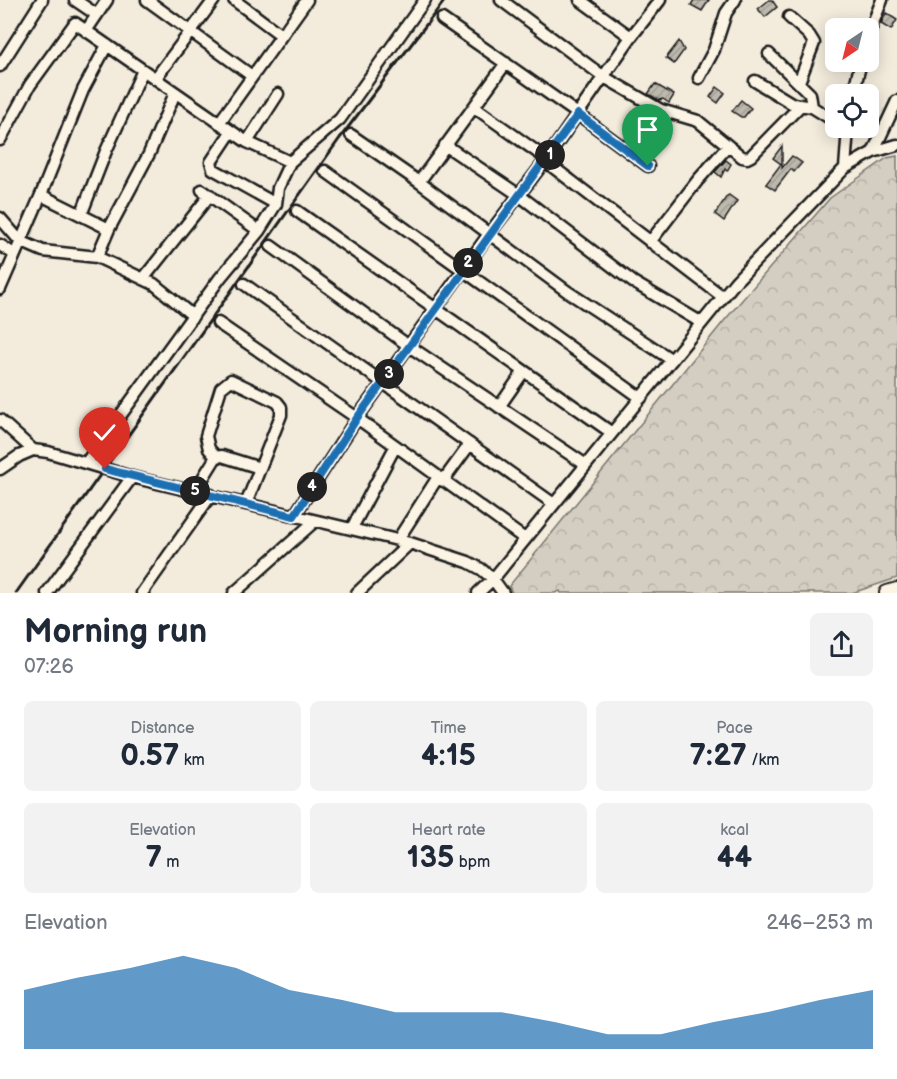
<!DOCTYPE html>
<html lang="en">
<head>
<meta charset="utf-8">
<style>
	body { margin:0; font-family:"Balsamiq Sans",sans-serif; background:#f2f2f3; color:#1f2937; height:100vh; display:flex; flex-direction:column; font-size:22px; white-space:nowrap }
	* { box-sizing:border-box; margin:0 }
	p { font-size:20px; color:#747a83 }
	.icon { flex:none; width:33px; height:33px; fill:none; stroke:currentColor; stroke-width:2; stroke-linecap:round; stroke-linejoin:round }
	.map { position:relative; height:593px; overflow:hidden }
	.side { display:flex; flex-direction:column; background:#fff; flex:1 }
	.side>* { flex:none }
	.needle { width:39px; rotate:215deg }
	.buttons { position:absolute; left:825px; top:18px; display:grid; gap:12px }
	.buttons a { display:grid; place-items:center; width:54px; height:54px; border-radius:9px; background:#fff; box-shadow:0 3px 15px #0003; font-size:30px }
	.pin { position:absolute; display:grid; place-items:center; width:51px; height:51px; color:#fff; margin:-62px -26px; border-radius:50% 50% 50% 0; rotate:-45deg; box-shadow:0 0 6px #0007 }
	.pin .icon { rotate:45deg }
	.km { position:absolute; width:30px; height:30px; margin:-15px; border-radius:50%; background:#222; color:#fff; font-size:16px; line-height:30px; text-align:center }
	.round { display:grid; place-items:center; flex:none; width:63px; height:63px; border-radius:9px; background:#f2f2f3 }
	.summary { display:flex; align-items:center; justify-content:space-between; height:102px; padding:0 24px }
	h1 { font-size:33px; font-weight:800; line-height:45px }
	.figures { display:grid; grid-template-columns:repeat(3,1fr); gap:9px; height:102px; padding:6px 24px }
	.figures div { display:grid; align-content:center; border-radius:9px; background:#f2f2f3; text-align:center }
	.figures b { font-size:30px; font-weight:800 }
	.figures small { font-size:16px; font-weight:400 }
	.figures p { font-size:16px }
	.chart { height:168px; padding:12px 24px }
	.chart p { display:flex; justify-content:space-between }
	.chart svg { width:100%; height:108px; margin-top:6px; fill:#1f6fb2; opacity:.7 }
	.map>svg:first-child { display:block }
	.park { fill:url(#park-crowns); stroke:#78756e; stroke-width:1.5 }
	.building { fill:url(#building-hatch); stroke:#1c1c1c; stroke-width:1.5 }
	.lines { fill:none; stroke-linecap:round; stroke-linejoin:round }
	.minor-casing { stroke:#1c1c1c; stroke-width:15 }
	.major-casing { stroke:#1c1c1c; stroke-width:18 }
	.minor { stroke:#fcf5e5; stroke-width:10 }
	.major { stroke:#fcf5e5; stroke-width:14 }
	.rail { stroke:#1c1c1c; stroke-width:3 }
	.route-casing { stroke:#fff; stroke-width:12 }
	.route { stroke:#1f6fb2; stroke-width:8 }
</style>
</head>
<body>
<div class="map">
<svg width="897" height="593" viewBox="0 0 897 593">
	<defs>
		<pattern id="park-crowns" width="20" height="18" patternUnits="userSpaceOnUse" patternTransform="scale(1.5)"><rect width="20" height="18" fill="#d3cec1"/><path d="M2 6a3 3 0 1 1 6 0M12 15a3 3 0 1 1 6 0" fill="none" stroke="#b5b0a5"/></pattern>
		<pattern id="building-hatch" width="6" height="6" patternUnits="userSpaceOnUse" patternTransform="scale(1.5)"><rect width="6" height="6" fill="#beb9ae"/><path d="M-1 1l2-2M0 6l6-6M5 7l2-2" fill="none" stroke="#a39e95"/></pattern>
	</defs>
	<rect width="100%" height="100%" fill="#f3ecdd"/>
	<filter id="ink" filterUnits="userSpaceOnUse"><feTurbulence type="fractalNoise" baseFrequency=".0167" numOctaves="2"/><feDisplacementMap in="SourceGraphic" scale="12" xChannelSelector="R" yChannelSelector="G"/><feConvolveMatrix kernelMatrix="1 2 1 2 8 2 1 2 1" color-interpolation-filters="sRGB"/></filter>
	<g filter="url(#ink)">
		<path class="park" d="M897,156V578L852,593H561L560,591L555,593H512L509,586L724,321L830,198L887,158Z"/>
		<path class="building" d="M694,0H709L702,11L691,5Z
			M769,0H772L777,7L765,17L758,9Z
			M886,13L897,20L891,30L881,24Z
			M679,41L684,50L674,64L666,58Z
			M655,84L674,95L669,103L663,99L659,100L648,94Z
			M717,87L725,93L718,103L710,97Z
			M741,100L751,108L744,117H741L732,111Z
			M782,146V168L792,156L802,163L794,172L791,169L775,190L766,184L781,164L773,158Z
			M726,160L731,164L727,171L725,169L721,177L715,172Z
			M729,195L737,201L724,221L715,214L727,196Z"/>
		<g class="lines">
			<g class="minor-casing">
				<path id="minor" d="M75,0L97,15
					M147,0L252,76
					M234,0L281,35
					M501,0L604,77L661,110L698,121L742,157L747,158L751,156L800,106
					M580,0L631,37
					M789,17L809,35L814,43L799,82
					M442,19L578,114L648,166
					M86,31L107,0
					M868,36L882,0
					M769,54L810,94L812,107
					M0,66L42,0
					M699,78L714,50L726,13L735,0
					M155,79L214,0
					M755,81L793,104L812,107L836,122
					M853,94L861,62
					M474,107L547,159
					M219,123L307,0
					M231,132L211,162L213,169L276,204
					M351,135L419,182L568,292L672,360
					M0,140L30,85L75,23L247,142L290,162
					M247,142L278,94
					M445,145L519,195L633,282L702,323
					M873,152L897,101
					M545,161L723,297
					M845,168L848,128
					M325,171L641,398
					M419,182L506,63
					M202,190L259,231
					M41,195L109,229
					M297,211L612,433
					M81,215L106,151L143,70
					M0,218L20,241L43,251L97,257L154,284L193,316
					M650,242L698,180L728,146
					M0,245L14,254
					M271,246L409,346L586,465
					M97,257L109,229L149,154L175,93
					M143,279L210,195
					M244,284L554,504
					M0,289L41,195L83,90L107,45
					M218,323L357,418L525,539
					M499,407L524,371
					M0,420L33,450
					M216,457L209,449L206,436L221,388L231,380L277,402L281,407V415L246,504
					M86,463L220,278L259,231L276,204L278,188L290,162L340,119L425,0
					M0,469L19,456L33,450L48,452L132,477L410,543L468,562L481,569L493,579L503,593
					M443,481L470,444
					M195,491L216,457L222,456L260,468
					M294,516L357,418L489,234L545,161L631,37L660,0
					M352,528L395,447
					M397,541L438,477
					M47,593L132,477
					M142,593L211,495
					M234,593L315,521
					M357,593L410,543
					M478,593L493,579L736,281L845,168L873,152L897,145"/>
			</g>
			<g class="major-casing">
				<path id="major" d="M887,593L897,590"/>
			</g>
			<use href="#minor" class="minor"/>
			<use href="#major" class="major"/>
			<path class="rail" d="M16,593L340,138L445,0"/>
		</g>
	</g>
	<g class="lines" filter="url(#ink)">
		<g class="route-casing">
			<path id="route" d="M105,469L294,516L357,418L578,114L648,166"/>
		</g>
		<use href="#route" class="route"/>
	</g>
</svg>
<div class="buttons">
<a><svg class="needle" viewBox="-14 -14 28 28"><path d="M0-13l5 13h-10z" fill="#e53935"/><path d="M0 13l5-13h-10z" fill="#747a83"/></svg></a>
<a><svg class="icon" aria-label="locate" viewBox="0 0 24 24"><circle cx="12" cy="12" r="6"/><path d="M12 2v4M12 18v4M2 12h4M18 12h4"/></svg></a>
</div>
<div class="pin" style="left:648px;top:166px;background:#1e9e55"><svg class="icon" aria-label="arrive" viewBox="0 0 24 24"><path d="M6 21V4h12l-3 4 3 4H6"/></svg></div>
<div class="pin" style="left:105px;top:469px;background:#d93025"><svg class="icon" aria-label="check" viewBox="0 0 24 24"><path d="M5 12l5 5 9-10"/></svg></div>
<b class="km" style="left:550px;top:155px">1</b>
<b class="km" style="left:468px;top:263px">2</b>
<b class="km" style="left:389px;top:374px">3</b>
<b class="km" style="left:312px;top:487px">4</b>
<b class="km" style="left:195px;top:491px">5</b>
</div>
<section class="side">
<div class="summary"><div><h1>Morning run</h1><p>07:26</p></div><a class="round"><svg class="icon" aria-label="share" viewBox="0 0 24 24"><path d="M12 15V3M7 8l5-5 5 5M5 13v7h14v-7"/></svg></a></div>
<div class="figures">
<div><p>Distance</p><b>0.57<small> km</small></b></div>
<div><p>Time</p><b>4:15</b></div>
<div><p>Pace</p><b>7:27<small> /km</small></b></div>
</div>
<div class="figures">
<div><p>Elevation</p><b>7<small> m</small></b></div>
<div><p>Heart rate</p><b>135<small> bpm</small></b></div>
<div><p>kcal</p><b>44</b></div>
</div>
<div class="chart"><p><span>Elevation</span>246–253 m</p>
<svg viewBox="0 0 160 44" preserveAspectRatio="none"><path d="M0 44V20L10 15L20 11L30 6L40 11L50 20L60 24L70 29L80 29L90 29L100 33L110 38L120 38L130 33L140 29L150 24L160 20V44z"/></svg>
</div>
</section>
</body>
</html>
